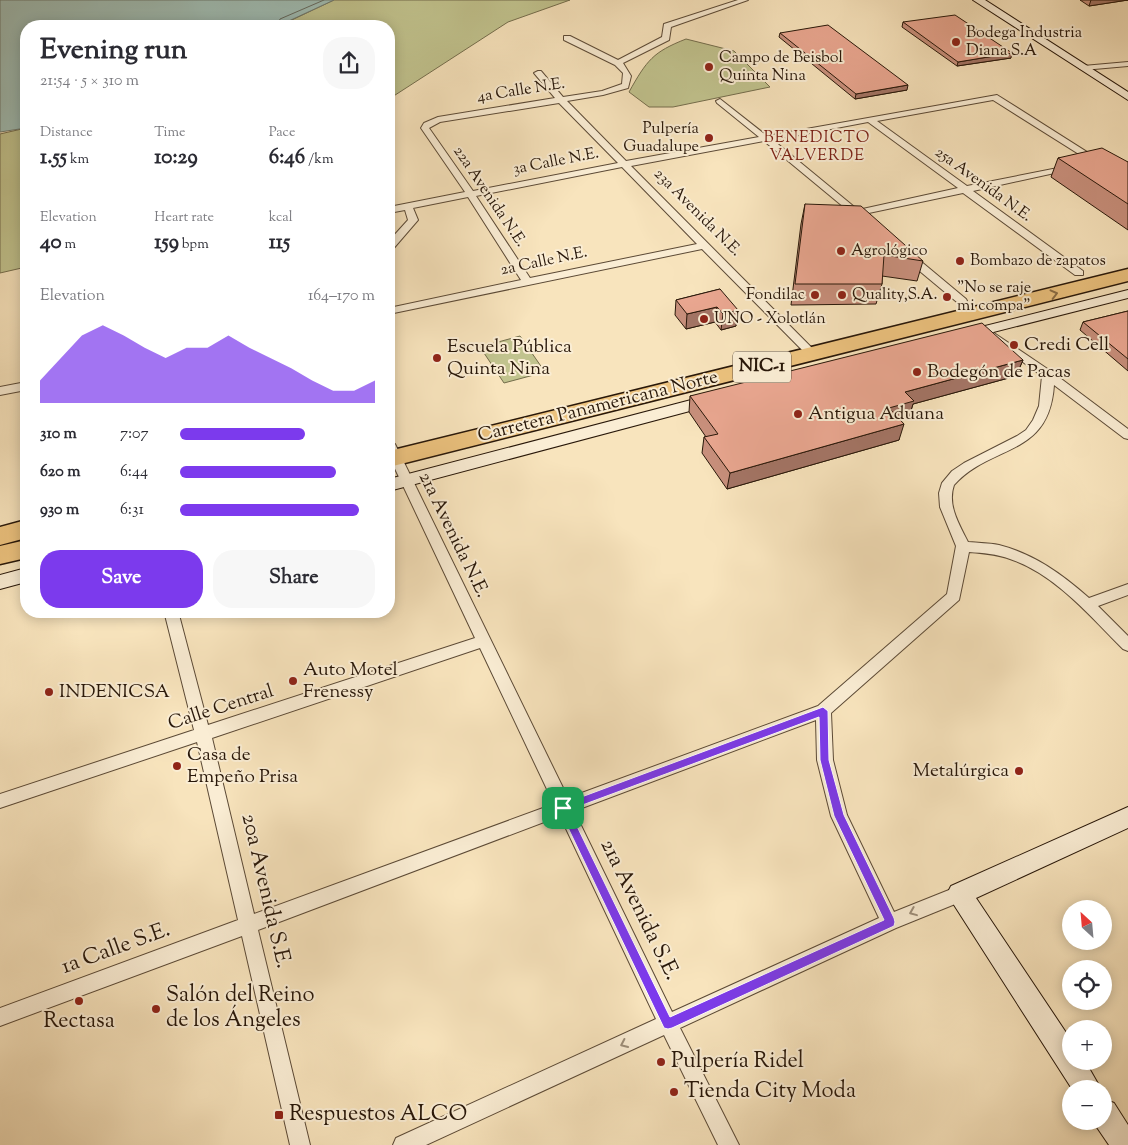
<!DOCTYPE html>
<html lang="en">
<head>
<meta charset="utf-8">
<style>
	body { margin:0; font-family:"Sorts Mill Goudy",serif; background:#f7f7f7; color:#2b2b33; height:100vh; display:flex; flex-direction:column; font-size:19px; white-space:nowrap }
	* { box-sizing:border-box; margin:0 }
	p { font-size:16px; color:#7c7c81 }
	.icon { flex:none; width:28px; height:28px; fill:none; stroke:currentColor; stroke-width:2; stroke-linecap:round; stroke-linejoin:round }
	.map { position:relative; flex:1; overflow:hidden }
	.sheet { position:absolute; left:20px; top:20px; width:375px; height:598px; display:flex; flex-direction:column; background:#fff; border-radius:20px; box-shadow:0 2px 12px #0003 }
	.sheet>* { flex:none }
	.needle { width:32px; rotate:334deg }
	.fabs { position:absolute; left:1062px; top:900px; display:grid; gap:10px }
	.fabs a { display:grid; place-items:center; width:50px; height:50px; border-radius:50%; background:#fff; box-shadow:0 2px 12px #0003; font-size:25px }
	.pin { position:absolute; display:grid; place-items:center; width:42px; height:42px; color:#fff; margin:-21px; border-radius:10px; box-shadow:0 2px 8px #0006 }
	.round { display:grid; place-items:center; flex:none; width:52px; height:52px; border-radius:20px; background:#f7f7f7 }
	.overview { display:flex; align-items:center; justify-content:space-between; height:85px; padding:0 20px }
	h1 { font-size:28px; font-weight:700; line-height:38px }
	.figures { display:grid; grid-template-columns:repeat(3,1fr); gap:8px; height:85px; padding:5px 20px }
	.figures div { display:grid; align-content:center }
	.figures b { font-size:21px; font-weight:700 }
	.figures small { font-size:14px; font-weight:400 }
	.figures p { font-size:14px }
	.chart { height:140px; padding:10px 20px }
	.chart p { display:flex; justify-content:space-between }
	.chart svg { width:100%; height:90px; margin-top:5px; fill:#7c3aed; opacity:.7 }
	.cta { display:flex; gap:10px; margin-top:auto; padding:10px 20px }
	.cta a { flex:1; height:58px; border-radius:20px; background:#7c3aed; color:#fff; font-size:20px; font-weight:700; line-height:58px; text-align:center }
	.cta a+a { background:#f7f7f7; color:#2b2b33 }
	ul { padding:0 20px; list-style:none; font-size:16px }
	li { display:grid; grid-template-columns:80px 60px 1fr; align-items:center; height:38px }
	li i { height:12px; border-radius:6px; background:#7c3aed }
	.map>svg:first-child { display:block }
	.green { fill:#c1c38e; stroke:#746d4c }
	.water { fill:#9fbeb6; stroke:#6f7b71 }
	.lines { fill:none; stroke-linecap:round; stroke-linejoin:round }
	.shore { stroke:#646a60; stroke-width:1 }
	.street-casing { stroke:#5c4a36; stroke-width:2 }
	.secondary-casing { stroke:#281709; stroke-width:2 }
	.highway-casing { stroke:#281709; stroke-width:3 }
	.street { fill:#faedd4; fill-rule:evenodd }
	.secondary { fill:#faedd4; fill-rule:evenodd }
	.highway { fill:#ecc27e; fill-rule:evenodd }
	.wall { fill:#c9907d; stroke:#281709 }
	.shaded-wall { fill:#a47566; stroke:#281709 }
	.building { fill:#eaa791; stroke:#281709 }
	.oneway { stroke:#8a6c44 }
	.oneway2 { stroke:#9c8d79 }
	.route { fill:#7c3aed; stroke:#fff; fill-rule:evenodd }
	.poi-dot { fill:#8f2418; stroke:#faedd4; stroke-width:2 }
	.labels { text-anchor:middle; dominant-baseline:central; stroke-width:4; stroke-linejoin:round; paint-order:stroke }
	.far-poi-label { font-size:16px; fill:#281709; stroke:#faedd4; text-anchor:start }
	.far-street-label { font-size:16px; fill:#281709; stroke:#faedd4 }
	.far-neighbourhood-label { font-size:16px; letter-spacing:1px; fill:#7a1f14; stroke:#faedd4 }
	.shield { fill:#faedd4; stroke:#675746; stroke-width:1 }
	.shield-label { font-size:18px; font-weight:bold; fill:#281709 }
	.poi-label { font-size:19px; fill:#281709; stroke:#faedd4; text-anchor:start }
	.street-label { font-size:19px; fill:#281709; stroke:#faedd4 }
	.near-street-label { font-size:22px; fill:#281709; stroke:#faedd4 }
	.near-poi-label { font-size:22px; fill:#281709; stroke:#faedd4; text-anchor:start }
</style>
</head>
<body>
<div class="map">
<svg width="1128" height="1145" viewBox="0 0 1128 1145">
	<rect width="100%" height="100%" fill="#f8e4bd"/>
	<filter id="stains"><feTurbulence type="fractalNoise" baseFrequency=".004" numOctaves="4"/><feColorMatrix values="0 0 0 0 .2 0 0 0 0 .09 0 0 0 0 .02 0 0 0 .5 -.17"/></filter>
	<radialGradient id="worn" r=".72"><stop offset=".6" stop-color="#630" stop-opacity="0"/><stop offset="1" stop-color="#630" stop-opacity=".3"/></radialGradient>
	<path class="green" d="M334,0H570L508,22L389,99V26H279Z
		M686,39L734,51L770,87L673,107H649L629,92C647,60 653,52 686,39Z
		M26,128V267L0,273V134Z
		M520,336L545,372L504,383L480,347Z"/>
	<path class="water" d="M0,0H334L278,26H26V128L0,132Z"/>
	<g class="lines">
		<path class="shore" d="M277,26L280,19L324,0"/>
		<g class="street-casing">
			<path id="street" d="M738,0H748L671,27L669,40L623,63L631,76L628,88L603,95L567,101L626,161L759,137L717,103L716,101L720,99L767,136L997,95L1128,178V185L993,100L877,121L967,186L1073,165V169L973,191L1083,271V275H1075L963,193L864,214L863,218H857L764,141L631,166L816,352L818,354L816,356H808L702,249L389,314V308L521,280L468,197L413,208L418,220L393,249L389,250V241L408,220L405,210L389,213V207L465,192L421,128L424,123L438,117L555,98L534,73L538,71H541L563,97L602,91L622,84L623,73L615,65L564,40V36H570L618,60L662,37L664,24ZM559,103L618,163L473,191L429,128L440,122ZM868,122L958,188L858,210L773,140ZM622,167L697,244L530,278L476,196Z
				M1128,62V66L1083,70L1079,68L1083,66Z
				M908,253L912,254L966,299L967,301L966,303H958L904,258L903,256Z
				M991,331L1052,372L1128,429V439L1124,438L1054,385C1049,458 992,443 954,485C947,505 959,524 968,542C978,543 989,543 999,545C1034,554 1062,574 1089,598L1128,584V595L1098,606L1128,636V651L1123,649C1090,616 1055,574 1010,559C997,554 983,553 969,552L959,600L831,713L833,760L847,815L894,912L959,886L965,888L968,894L965,900L896,928L680,1028L739,1145H718L664,1035L426,1145H393L396,1138L656,1019L560,816L258,930L310,1145H290L242,936L0,1026V1008L238,920L197,742L0,808V794L194,730L164,611H178L208,725L475,638L389,456V440L395,444L568,798L818,706L947,594L956,546L940,507L939,493L942,483L952,471L964,463L1017,436L1026,430L1033,420L1039,406L1042,376L987,336L986,334ZM480,648L554,804L254,914L212,738ZM816,720L817,760L831,816L879,918L672,1012L574,811Z
				M26,382V390L0,395V387Z"/>
		</g>
		<g class="secondary-casing">
			<path id="secondary" d="M973,0H985L1128,92V100Z
				M1128,290V298L966,339L961,338L959,335L961,332Z
				M714,394L720,395L722,399L720,403L389,491V479Z
				M26,568V582L0,589V575Z
				M1128,807V828L976,898L1071,1040V1061H1085L1101,1089H1072L947,894L951,886Z
				M1104,1099L1114,1103L1128,1125V1145H1109L1094,1123V1121H1104Z"/>
		</g>
		<g class="highway-casing">
			<path id="highway" d="M1128,269V281L389,467V451Z
				M26,520V538L0,545V527Z
				M26,540V558L0,564V546Z"/>
		</g>
		<use href="#street" class="street"/>
		<use href="#secondary" class="secondary"/>
		<use href="#highway" class="highway"/>
	</g>
	<path class="wall" d="M1080,0H1128L1089,6Z
		M903,22L1011,58L957,66L902,27Z
		M780,33L907,90L855,99L779,37Z
		M1058,158L1128,162V230L1051,177Z
		M805,204L923,261L917,281L882,276V284L876,304L791,305L801,224Z
		M720,289L736,326L721,330L715,322L686,329L675,315L676,300Z
		M1128,311V371L1080,330L1083,322Z
		M1023,360L1016,376L913,404L909,417L900,420L899,440L727,489L702,453L704,437H706L689,412L690,396Z"/>
	<path class="shaded-wall" d="M1091,0H1128L1089,6Z
		M1012,53L1011,58L957,66L958,62Z
		M908,85L907,90L855,99L856,94Z
		M717,307L715,322L686,329L687,314Z
		M738,310L736,326L721,330L723,314Z
		M1023,360L1016,376L913,404L909,417L884,424L889,408L905,392Z
		M904,424L899,440L727,489L730,473Z"/>
	<path class="building" d="M955,15L1012,53L958,62L903,22Z
		M828,25L908,85L856,94L780,33Z
		M1102,148L1128,162V204L1058,158Z
		M805,204L861,206L923,261L884,255L882,284H795Z
		M720,289L738,310L723,314L717,307L687,314L676,300Z
		M1128,311V359L1083,322Z
		M982,323L1023,360L905,392L914,401L889,408L904,424L730,473L704,437L718,434L690,396Z"/>
	<defs><path id="oneway-chevron" d="M-2-3.5L2.5 0L-2 3.5" fill="none" stroke-width="1.6" stroke-linecap="round" stroke-linejoin="round" transform="scale(1.25)"/></defs>
	<use class="oneway" href="#oneway-chevron" transform="translate(1054 294) rotate(-14)"/>
	<g class="oneway2">
		<use href="#oneway-chevron" transform="translate(913 912) rotate(158)"/>
		<use href="#oneway-chevron" transform="translate(624 1044) rotate(155)"/>
	</g>
	<path class="route" d="M823,707L828,711L829,760L844,815L894,918L895,922L894,926L672,1028L668,1029L664,1028L560,811V805ZM819,717L820,760L834,816L884,920L670,1017L569,810Z"/>
	<g class="poi-dot">
		<circle cx="956" cy="42" r="5"/>
		<circle cx="709" cy="67" r="5"/>
		<circle cx="709" cy="138" r="5"/>
		<circle cx="841" cy="251" r="5"/>
		<circle cx="960" cy="261" r="5"/>
		<circle cx="815" cy="295" r="5"/>
		<circle cx="842" cy="295" r="5"/>
		<circle cx="947" cy="297" r="5"/>
		<circle cx="704" cy="319" r="5"/>
		<circle cx="1014" cy="345" r="5"/>
		<circle cx="437" cy="358" r="5"/>
		<circle cx="917" cy="372" r="5"/>
		<circle cx="798" cy="414" r="5"/>
		<circle cx="293" cy="681" r="5"/>
		<circle cx="49" cy="692" r="5"/>
		<circle cx="177" cy="766" r="5"/>
		<circle cx="1019" cy="771" r="5"/>
		<circle cx="79" cy="1001" r="5"/>
		<circle cx="156" cy="1009" r="5"/>
		<circle cx="661" cy="1062" r="5"/>
		<circle cx="674" cy="1092" r="5"/>
		<rect x="274" y="1110" width="10" height="10" rx="2.5"/>
	</g>
	<g class="labels">
		<g class="far-poi-label">
			<text x="966" y="33">Bodega Industria<tspan x="966" dy="18">Diana S.A</tspan></text>
			<text x="719" y="58">Campo de Beisbol<tspan x="719" dy="18">Quinta Nina</tspan></text>
			<text x="699" y="129" text-anchor="end">Pulpería<tspan x="699" dy="18">Guadalupe</tspan></text>
			<text x="851" y="251">Agrológico</text>
			<text x="970" y="261">Bombazo de zapatos</text>
			<text x="957" y="288">"No se raje<tspan x="957" dy="18">mi compa"</tspan></text>
			<text x="805" y="295" text-anchor="end">Fondilac</text>
			<text x="852" y="295">Quality,S.A.</text>
			<text x="714" y="319">UNO - Xolotlán</text>
		</g>
		<g class="far-street-label">
			<text transform="translate(521 91) rotate(-9)">4a Calle N.E.</text>
			<text transform="translate(556 162) rotate(-11)">3a Calle N.E.</text>
			<text transform="translate(983 185) rotate(36)">25a Avenida N.E.</text>
			<text transform="translate(489 197) rotate(56)">22a Avenida N.E.</text>
			<text transform="translate(697 213) rotate(45)">23a Avenida N.E.</text>
			<text transform="translate(544 262) rotate(-12)">2a Calle N.E.</text>
		</g>
		<g class="far-neighbourhood-label">
			<text x="817" y="138">BENEDICTO<tspan x="817" dy="18">VALVERDE</tspan></text>
		</g>
		<rect class="shield" x="733" y="351.5" width="58" height="31" rx="4"/>
		<g class="shield-label">
			<text x="762" y="367">NIC-1</text>
		</g>
		<g class="poi-label">
			<text x="1024" y="345">Credi Cell</text>
			<text x="447" y="347">Escuela Pública<tspan x="447" dy="22">Quinta Nina</tspan></text>
			<text x="927" y="372">Bodegón de Pacas</text>
			<text x="808" y="414">Antigua Aduana</text>
			<text x="303" y="670">Auto Motel<tspan x="303" dy="22">Frenessy</tspan></text>
			<text x="59" y="692">INDENICSA</text>
			<text x="187" y="755">Casa de<tspan x="187" dy="22">Empeño Prisa</tspan></text>
			<text x="1009" y="771" text-anchor="end">Metalúrgica</text>
		</g>
		<g class="street-label">
			<text transform="translate(598 407) rotate(-14)">Carretera Panamericana Norte</text>
			<text transform="translate(453 535) rotate(64)">21a Avenida N.E.</text>
			<text transform="translate(221 708) rotate(-18)">Calle Central</text>
		</g>
		<g class="near-street-label">
			<text transform="translate(265 891) rotate(77)">20a Avenida S.E.</text>
			<text transform="translate(639 910) rotate(64)">21a Avenida S.E.</text>
			<text transform="translate(116 949) rotate(-20)">1a Calle S.E.</text>
		</g>
		<g class="near-poi-label">
			<text x="166" y="996">Salón del Reino<tspan x="166" dy="25">de los Ángeles</tspan></text>
			<text x="79" y="1022" text-anchor="middle">Rectasa</text>
			<text x="671" y="1062">Pulpería Ridel</text>
			<text x="684" y="1092">Tienda City Moda</text>
			<text x="289" y="1115">Respuestos ALCO</text>
		</g>
	</g>
	<rect width="100%" height="100%" filter="url(#stains)"/>
	<rect width="100%" height="100%" fill="url(#worn)"/>
</svg>
<div class="fabs">
<a><svg class="needle" viewBox="-14 -14 28 28"><path d="M0-13l5 13h-10z" fill="#e53935"/><path d="M0 13l5-13h-10z" fill="#7c7c81"/></svg></a>
<a><svg class="icon" aria-label="locate" viewBox="0 0 24 24"><circle cx="12" cy="12" r="6"/><path d="M12 2v4M12 18v4M2 12h4M18 12h4"/></svg></a>
<a>+</a>
<a>−</a>
</div>
<div class="pin" style="left:563px;top:808px;background:#1e9e55"><svg class="icon" aria-label="arrive" viewBox="0 0 24 24"><path d="M6 21V4h12l-3 4 3 4H6"/></svg></div>
<section class="sheet">
<div class="overview"><div><h1>Evening run</h1><p>21:54 · 5 × 310 m</p></div><a class="round"><svg class="icon" aria-label="share" viewBox="0 0 24 24"><path d="M12 15V3M7 8l5-5 5 5M5 13v7h14v-7"/></svg></a></div>
<div class="figures">
<div><p>Distance</p><b>1.55<small> km</small></b></div>
<div><p>Time</p><b>10:29</b></div>
<div><p>Pace</p><b>6:46<small> /km</small></b></div>
</div>
<div class="figures">
<div><p>Elevation</p><b>40<small> m</small></b></div>
<div><p>Heart rate</p><b>159<small> bpm</small></b></div>
<div><p>kcal</p><b>115</b></div>
</div>
<div class="chart"><p><span>Elevation</span>164–170 m</p>
<svg viewBox="0 0 160 44" preserveAspectRatio="none"><path d="M0 44V33L10 22L20 11L30 6L40 11L50 17L60 22L70 17L80 17L90 11L100 17L110 22L120 27L130 33L140 38L150 38L160 33V44z"/></svg>
</div>
<ul>
<li><b>310 m</b>7:07<i style="width:64%"></i></li>
<li><b>620 m</b>6:44<i style="width:80%"></i></li>
<li><b>930 m</b>6:31<i style="width:92%"></i></li>
</ul>
<div class="cta"><a>Save</a><a>Share</a></div>
</section>
</div>
</body>
</html>
